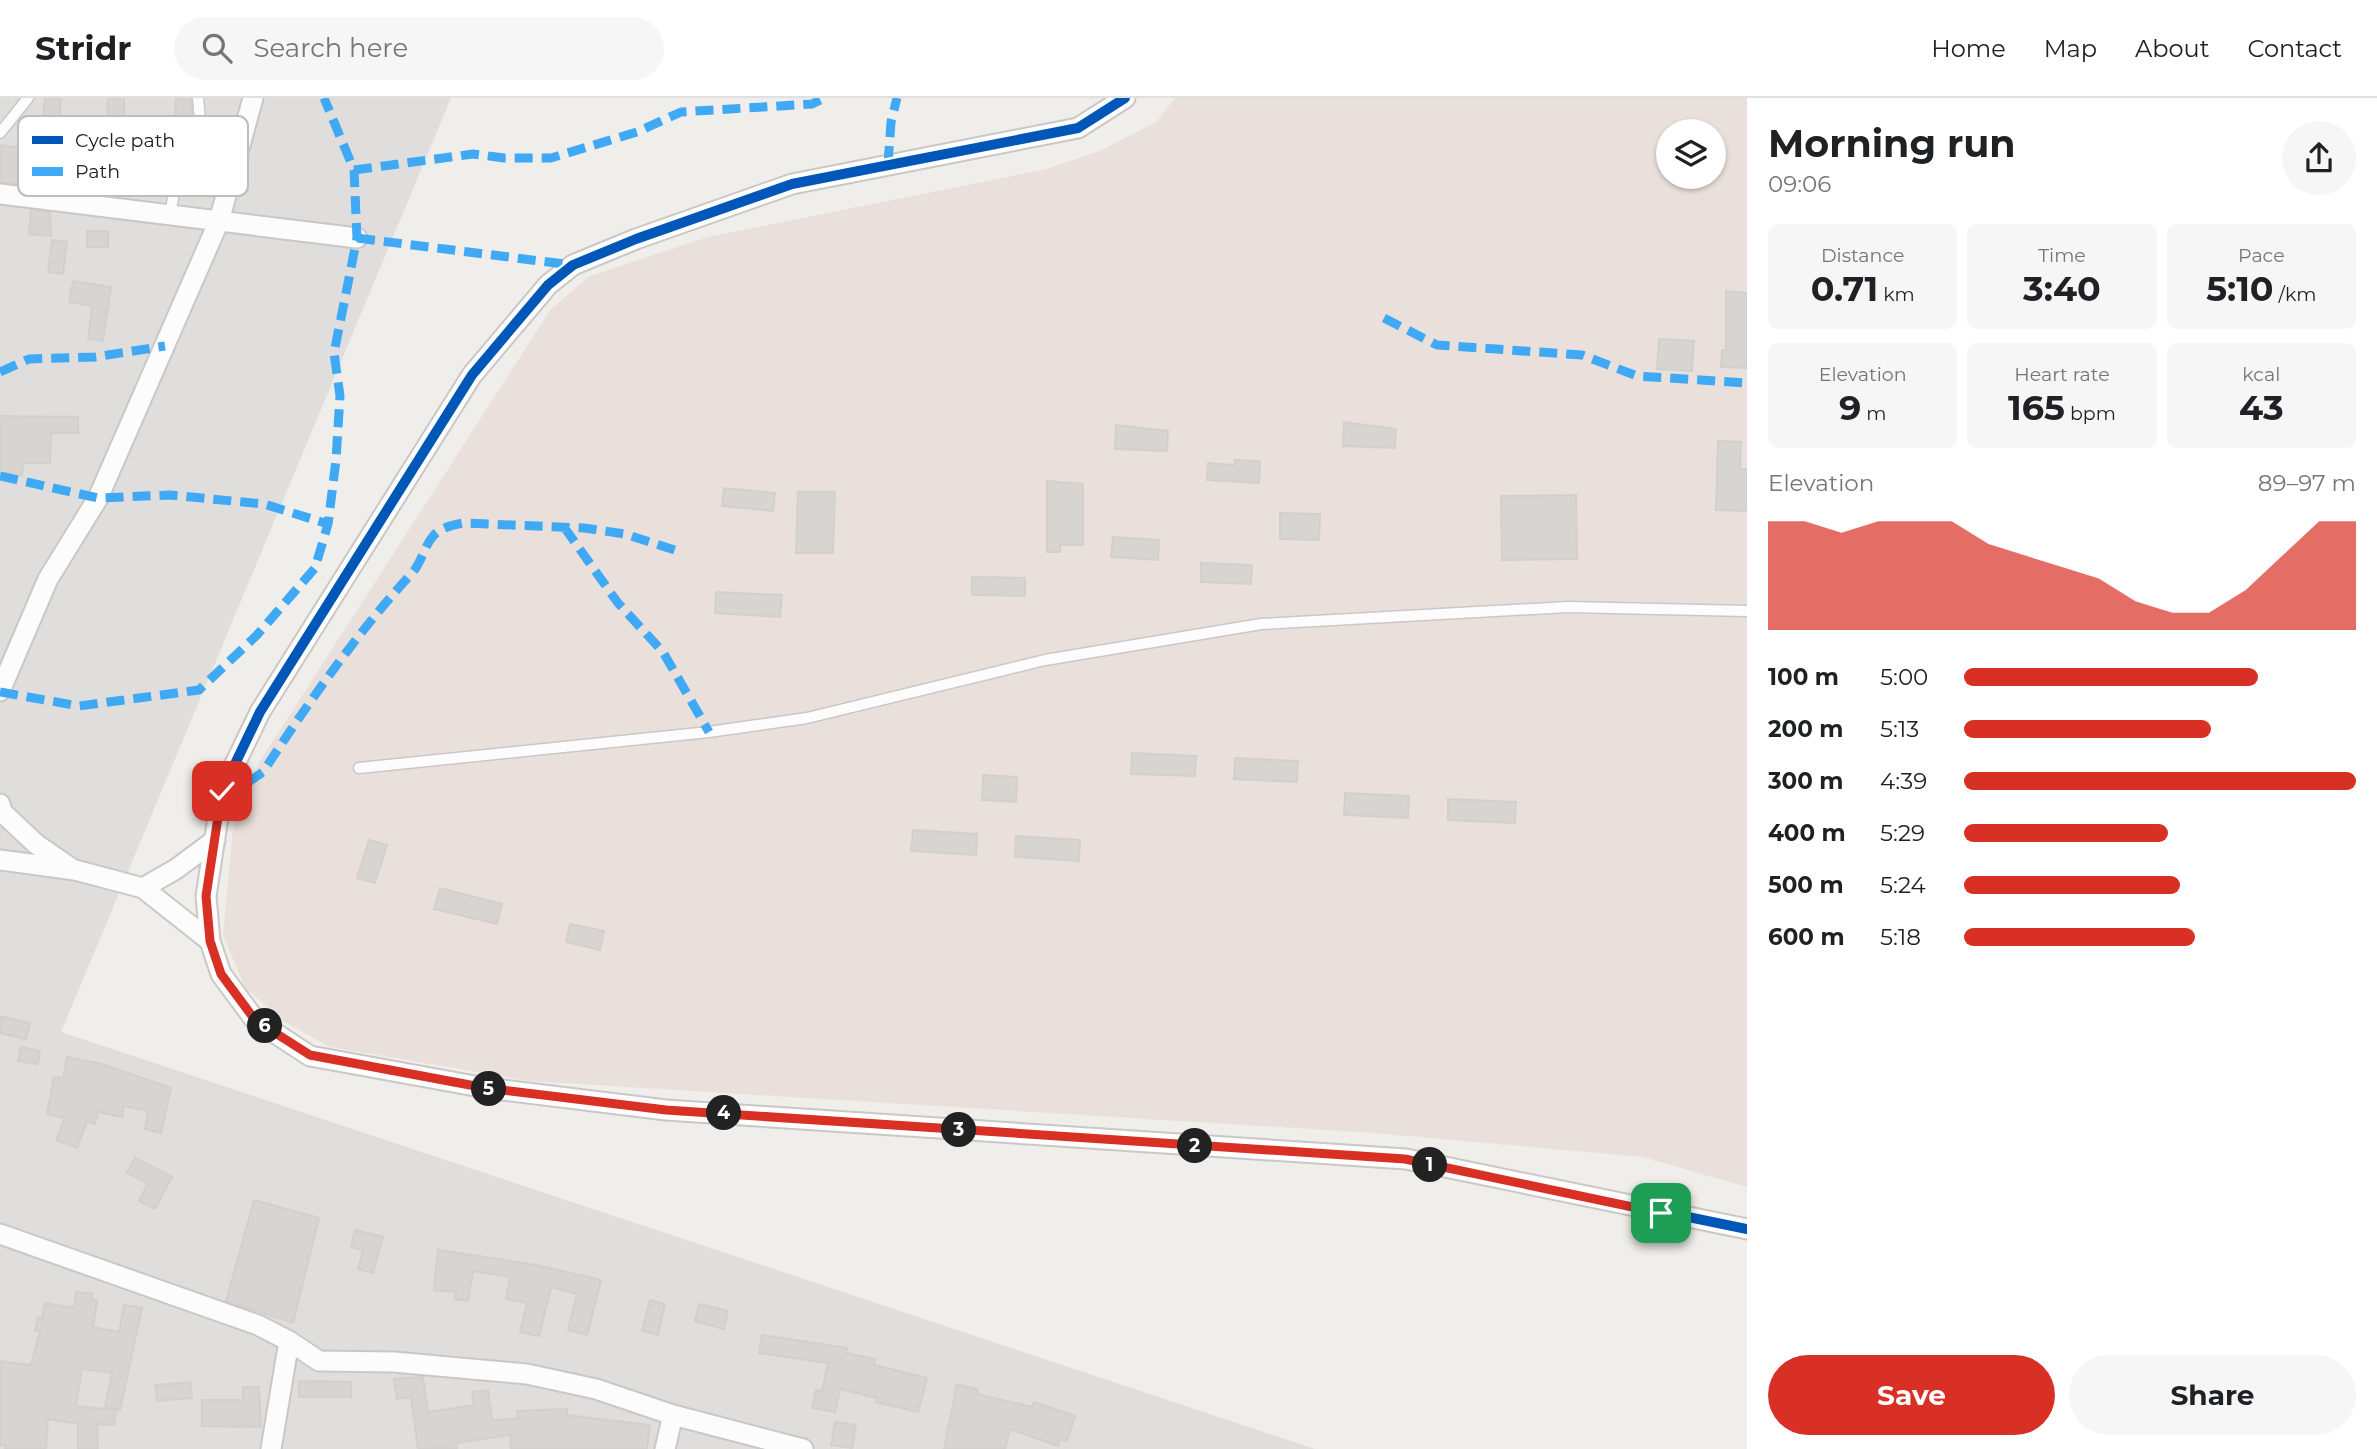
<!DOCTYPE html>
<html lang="en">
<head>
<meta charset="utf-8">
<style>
	body { margin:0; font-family:Montserrat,sans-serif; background:#f6f6f6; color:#202124; height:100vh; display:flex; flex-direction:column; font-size:26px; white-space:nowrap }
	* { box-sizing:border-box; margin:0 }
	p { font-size:23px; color:#757577 }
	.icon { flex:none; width:38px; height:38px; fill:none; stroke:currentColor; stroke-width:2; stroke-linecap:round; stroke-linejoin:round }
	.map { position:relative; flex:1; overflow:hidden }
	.details { display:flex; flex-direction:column; background:#fff; width:630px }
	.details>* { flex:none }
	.controls { position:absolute; left:1656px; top:21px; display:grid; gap:14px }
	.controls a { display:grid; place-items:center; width:70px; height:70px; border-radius:50%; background:#fff; box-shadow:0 2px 5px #0004; font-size:35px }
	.pin { position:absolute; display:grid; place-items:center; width:60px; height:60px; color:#fff; margin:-30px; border-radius:14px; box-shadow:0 4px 10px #0006 }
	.km { position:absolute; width:35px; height:35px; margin:-18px; border-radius:50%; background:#222; color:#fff; font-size:19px; line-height:35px; text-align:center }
	.round { display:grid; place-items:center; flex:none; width:74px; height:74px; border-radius:37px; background:#f6f6f6 }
	.overview { display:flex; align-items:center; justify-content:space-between; height:119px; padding:0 21px }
	h1 { font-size:38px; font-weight:700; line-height:52px }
	.figures { display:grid; grid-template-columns:repeat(3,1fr); gap:10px; height:119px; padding:7px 21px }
	.figures div { display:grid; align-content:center; border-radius:10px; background:#f6f6f6; text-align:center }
	.figures b { font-size:35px; font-weight:700 }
	.figures small { font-size:19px; font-weight:400 }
	.figures p { font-size:19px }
	.chart { height:196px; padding:14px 21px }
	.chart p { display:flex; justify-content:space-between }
	.chart svg { width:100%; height:126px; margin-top:7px; fill:#d93025; opacity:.7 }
	.button { display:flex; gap:14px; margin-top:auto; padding:14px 21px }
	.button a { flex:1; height:80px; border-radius:42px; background:#d93025; color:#fff; font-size:28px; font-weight:700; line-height:80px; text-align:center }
	.button a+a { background:#f6f6f6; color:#202124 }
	ul { padding:0 21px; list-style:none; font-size:23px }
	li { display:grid; grid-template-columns:112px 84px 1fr; align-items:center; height:52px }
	li i { height:18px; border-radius:9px; background:#d93025 }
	header { display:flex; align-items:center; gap:42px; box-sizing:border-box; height:98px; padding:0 35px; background:#fff; border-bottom:2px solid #e0e0e0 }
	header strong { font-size:33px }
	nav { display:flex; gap:38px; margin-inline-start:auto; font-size:24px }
	.search { width:490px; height:63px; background:#f6f6f6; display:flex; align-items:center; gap:18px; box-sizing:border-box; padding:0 24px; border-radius:38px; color:#757577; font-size:26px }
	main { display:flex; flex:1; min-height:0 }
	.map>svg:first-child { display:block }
	.residential { fill:#dfdedc }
	.military { fill:#eae0db; fill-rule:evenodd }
	.building { fill:#d7d4d2; stroke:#d3d0cc; stroke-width:2 }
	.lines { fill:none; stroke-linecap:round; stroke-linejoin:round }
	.lane-casing { stroke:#c9c8c7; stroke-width:13 }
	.street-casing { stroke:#c9c8c7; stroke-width:23 }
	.lane { stroke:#fdfcfc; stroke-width:10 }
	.street { stroke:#fdfcfc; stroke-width:19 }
	.quiet { stroke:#3fa9f5; stroke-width:9; stroke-dasharray:18 9; stroke-linecap:butt }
	.cycleway-casing { stroke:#fff; stroke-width:15 }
	.cycleway { stroke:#0057b8; stroke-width:10 }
	.route-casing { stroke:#fff; stroke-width:14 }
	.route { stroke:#d93025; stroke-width:9 }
	.key { fill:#fff; stroke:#bdbdbd; stroke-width:2 }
	.key-label { font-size:19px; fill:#222 }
</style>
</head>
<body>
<header>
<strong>Stridr</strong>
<div class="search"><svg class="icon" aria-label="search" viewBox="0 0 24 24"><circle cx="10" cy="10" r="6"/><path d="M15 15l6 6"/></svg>Search here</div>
<nav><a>Home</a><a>Map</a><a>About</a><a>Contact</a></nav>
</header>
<main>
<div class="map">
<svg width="1747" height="1351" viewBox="0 0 1747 1351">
	<rect width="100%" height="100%" fill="#f0eeeb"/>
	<path class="residential" d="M0,0H451L61,934L1315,1351H0Z"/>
	<path class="military" d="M1175,0H1747V1089L1643,1059L1374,1035L530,983L330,949L283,923L245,889L223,837L233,730L250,683L260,663L551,211L590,178L708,139L1046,71L1100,53L1156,24ZM1668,33H1713V79H1668Z"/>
	<path class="building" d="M45,0H61L53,90L0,84V47L40,52Z
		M108,0H124V26H107Z
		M176,0H191L192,36L183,56L139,54L140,36L174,38Z
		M31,112L50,114L51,138L29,136Z
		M87,133H108V149H87Z
		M52,142L67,144L63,176L48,174Z
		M73,183L111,189L103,243L88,241L92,208L69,204Z
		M1726,193L1747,195V270L1721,269L1722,252H1726Z
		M1659,241L1694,243L1692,273L1657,271Z
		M0,318L78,319V335H51L50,365H23L22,378L0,376Z
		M1344,324L1396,331L1395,350L1343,348Z
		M1116,327L1168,333L1167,353L1115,351Z
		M1718,343L1741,344L1740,371H1747V413L1716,412Z
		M1235,362L1260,363L1259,385L1207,382L1208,365L1235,367Z
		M1047,383L1083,386V447H1060V454H1047Z
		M724,390L775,395L773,413L722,408Z
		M798,394H835L833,455H796Z
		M1576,397L1577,461L1502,462L1501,398Z
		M1280,415L1320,416L1319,442L1280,441Z
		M1113,439L1159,442L1158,462L1111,459Z
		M1201,465L1252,467L1251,486L1201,484Z
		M972,479L1025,480V498L972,497Z
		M716,494L782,497L780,519L715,515Z
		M1132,655L1196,658L1195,678L1131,676Z
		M1235,660L1298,663L1297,684L1234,681Z
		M983,677L1017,679L1016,704L982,702Z
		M1345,695L1409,698L1408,720L1344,717Z
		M1448,701L1516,704L1515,725L1448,722Z
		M913,732L977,736L976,757L911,753Z
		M1016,738L1080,742L1079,763L1015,759Z
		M369,742L387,747L375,785L357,780Z
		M440,790L502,806L497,826L434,811Z
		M570,826L604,833L600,852L566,844Z
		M0,918L30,925L26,941L0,935Z
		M21,949L40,953L38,966L18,963Z
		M67,959L102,966L171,990L161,1035L145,1031L148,1013L124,1008L122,1019L98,1014L95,1026L87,1024L77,1050L56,1042L65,1020L47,1016L54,979L63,980Z
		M135,1060L172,1079L155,1111L139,1103L148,1085L127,1075Z
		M254,1102L319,1120L293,1225L226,1203Z
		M355,1132L383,1139L373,1175L358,1171L363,1152L351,1149Z
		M438,1152L536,1167L601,1182L587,1237L568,1232L577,1196L551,1189L539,1238L520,1234L527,1205L506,1201L510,1179L473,1173L468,1203L455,1201L456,1194L434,1192Z
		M76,1194L92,1196V1202H97L93,1229L119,1234L124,1207L142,1210L120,1312L105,1309L112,1275L82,1271L76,1308L116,1312L114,1327L97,1326L98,1351H78V1326L48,1321L46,1351H5V1347H0V1263L31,1267L40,1233L35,1232L38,1220L42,1221L45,1205L74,1210Z
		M650,1202L665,1206L658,1237L642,1233Z
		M699,1206L728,1213L724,1231L695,1223Z
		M762,1237L847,1250L846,1255L875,1261L874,1267L927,1280L918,1314L876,1304L877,1300L840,1291L835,1314L812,1310L816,1292L822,1293L828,1265L759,1255Z
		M423,1279L428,1314L474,1307L472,1294L488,1292L492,1322L517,1321V1313L567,1311V1317L650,1327L647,1351H511L510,1337L456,1345L457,1350L418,1351L411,1299L397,1301L394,1281Z
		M299,1283L351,1284V1299H299Z
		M190,1284L192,1300L157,1303L155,1287Z
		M957,1286L978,1292L977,1296L1032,1309L1034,1304L1075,1318L1067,1343L1060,1341L1058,1348L1010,1331L1005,1351H944Z
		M243,1289H259L261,1329L202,1328V1302H243Z
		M835,1324L856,1327L852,1350L831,1347Z"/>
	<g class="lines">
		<g class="lane-casing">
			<path id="lane" d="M0,35L28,0
				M170,117L175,89L201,35L198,0
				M359,670L709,634L807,620L1045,562L1261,526L1568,509L1747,513"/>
		</g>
		<g class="street-casing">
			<path id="street" d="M1125,0L1078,30L792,86L636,141L573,167L548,187L472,277L260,614L222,693L206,798L210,843L221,876L255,922L310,958L486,990L666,1012L1406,1061L1747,1131
				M0,96L357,140
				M0,593L48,481L98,400L219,123L253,0
				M0,706L2,714L36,746L71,770
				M0,762L75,772L143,790L210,843
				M143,790L176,771L215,742
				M0,1136L258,1227L289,1243L271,1351
				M289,1243L319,1263L394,1264L527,1276L596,1291L673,1317
				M665,1351L673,1317L803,1351"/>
		</g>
		<use href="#lane" class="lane"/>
		<use href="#street" class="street"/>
		<path class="quiet" d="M888,66L891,24L897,0
			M354,72L473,56L504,60H551L637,34L681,14L812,6L824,0
			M357,140L572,167
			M1384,220L1437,247L1582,257L1637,278L1747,285
			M0,274L29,261L95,259L165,248
			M0,378L98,400L170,397L264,406L328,426
			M564,429L618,505L663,554L709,634
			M0,594L79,608L199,592L257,537L315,470L328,426L336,362L340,298L334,255L357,140L354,72L324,0
			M222,693L250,683L263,674C308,605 357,535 412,475C422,464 424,448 434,437C442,429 453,427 463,425L584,430L625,436L678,453"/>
		<g class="cycleway-casing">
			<path id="cycleway" d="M1125,0L1078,30L792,86L636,141L573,167L548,187L472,277L260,614L222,693L206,798L210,843L221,876L255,922L310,958L486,990L666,1012L1406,1061L1747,1131"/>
		</g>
		<use href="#cycleway" class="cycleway"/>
	</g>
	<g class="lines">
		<g class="route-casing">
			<path id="route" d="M222,693L206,798L210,843L221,876L255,922L310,957L486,990L666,1012L1405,1061L1661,1115"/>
		</g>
		<use href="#route" class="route"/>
	</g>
	<rect x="18" y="18" width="230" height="80" rx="10" class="key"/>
	<rect x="32" y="38" width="31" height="8" fill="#0057b8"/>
	<rect x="32" y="69" width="31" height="9" fill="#3fa9f5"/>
	<g class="key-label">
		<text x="75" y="49">Cycle path</text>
		<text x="75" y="80">Path</text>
	</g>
</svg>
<div class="controls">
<a><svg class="icon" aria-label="layers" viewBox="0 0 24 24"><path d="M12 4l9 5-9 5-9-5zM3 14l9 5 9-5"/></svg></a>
</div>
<div class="pin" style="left:1661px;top:1115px;background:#1e9e55"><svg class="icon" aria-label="arrive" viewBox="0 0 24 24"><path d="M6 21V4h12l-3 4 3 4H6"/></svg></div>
<div class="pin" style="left:222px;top:693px;background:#d93025"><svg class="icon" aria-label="check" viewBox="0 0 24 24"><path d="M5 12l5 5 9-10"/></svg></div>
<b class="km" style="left:1430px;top:1067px">1</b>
<b class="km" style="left:1195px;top:1048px">2</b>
<b class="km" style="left:959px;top:1032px">3</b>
<b class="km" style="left:724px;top:1015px">4</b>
<b class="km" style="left:489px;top:991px">5</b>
<b class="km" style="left:265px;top:928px">6</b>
</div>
<section class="details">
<div class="overview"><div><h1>Morning run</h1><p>09:06</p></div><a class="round"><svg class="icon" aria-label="share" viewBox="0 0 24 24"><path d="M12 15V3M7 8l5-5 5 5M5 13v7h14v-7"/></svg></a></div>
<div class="figures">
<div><p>Distance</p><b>0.71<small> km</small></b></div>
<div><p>Time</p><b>3:40</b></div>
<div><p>Pace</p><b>5:10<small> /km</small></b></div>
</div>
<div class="figures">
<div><p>Elevation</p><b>9<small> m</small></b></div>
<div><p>Heart rate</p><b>165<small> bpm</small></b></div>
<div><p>kcal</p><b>43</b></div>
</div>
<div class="chart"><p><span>Elevation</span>89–97 m</p>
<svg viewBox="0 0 160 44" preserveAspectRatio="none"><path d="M0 44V6L10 6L20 10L30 6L40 6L50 6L60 14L70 18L80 22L90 26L100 34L110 38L120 38L130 30L140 18L150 6L160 6V44z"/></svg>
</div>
<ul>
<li><b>100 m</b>5:00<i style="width:75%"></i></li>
<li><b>200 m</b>5:13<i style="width:63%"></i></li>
<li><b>300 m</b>4:39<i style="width:100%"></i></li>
<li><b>400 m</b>5:29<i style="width:52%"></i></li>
<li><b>500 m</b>5:24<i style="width:55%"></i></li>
<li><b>600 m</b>5:18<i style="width:59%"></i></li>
</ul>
<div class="button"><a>Save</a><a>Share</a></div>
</section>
</main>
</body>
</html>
